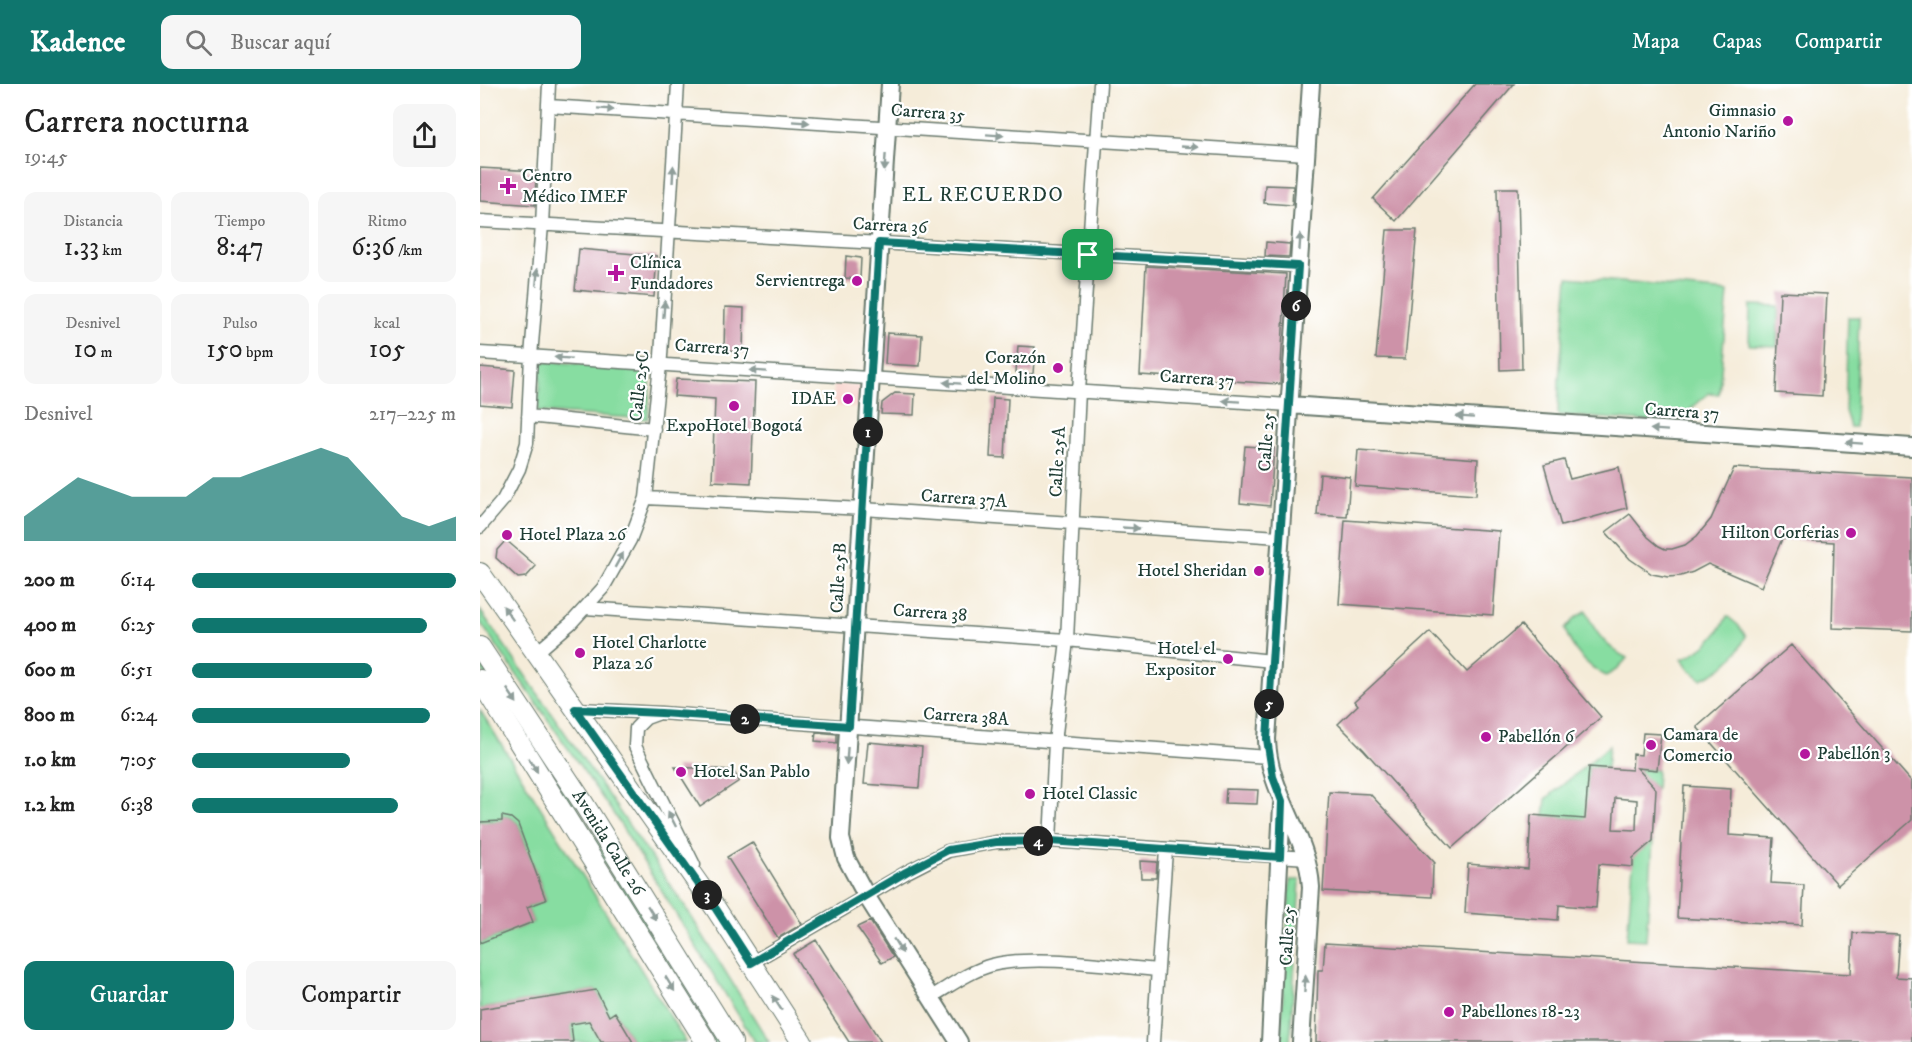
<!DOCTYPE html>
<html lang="es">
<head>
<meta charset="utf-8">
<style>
	body { margin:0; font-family:"IM FELL DW Pica",serif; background:#f6f6f6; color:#222; height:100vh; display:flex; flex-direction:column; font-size:22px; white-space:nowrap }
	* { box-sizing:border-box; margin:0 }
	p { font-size:20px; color:#767676 }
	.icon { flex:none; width:33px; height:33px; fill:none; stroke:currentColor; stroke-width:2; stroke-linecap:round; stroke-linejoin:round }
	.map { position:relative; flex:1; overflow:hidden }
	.side { display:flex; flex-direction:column; background:#fff; width:480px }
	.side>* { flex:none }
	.pin { position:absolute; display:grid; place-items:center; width:51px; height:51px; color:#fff; margin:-26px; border-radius:12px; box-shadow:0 3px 9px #0006 }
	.km { position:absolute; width:30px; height:30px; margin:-15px; border-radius:50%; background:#222; color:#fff; font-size:16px; line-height:30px; text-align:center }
	.round { display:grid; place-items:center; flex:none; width:63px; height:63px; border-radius:12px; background:#f6f6f6 }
	.overview { display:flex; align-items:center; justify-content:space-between; height:102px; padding:0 24px }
	h1 { font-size:33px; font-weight:600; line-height:45px }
	.metrics { display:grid; grid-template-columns:repeat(3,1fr); gap:9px; height:102px; padding:6px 24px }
	.metrics div { display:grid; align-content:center; border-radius:12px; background:#f6f6f6; text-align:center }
	.metrics b { font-size:26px; font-weight:600 }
	.metrics small { font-size:16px; font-weight:400 }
	.metrics p { font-size:16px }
	.chart { height:168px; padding:12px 24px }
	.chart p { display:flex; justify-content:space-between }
	.chart svg { width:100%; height:108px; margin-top:6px; fill:#0f766e; opacity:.7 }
	.action { display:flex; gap:12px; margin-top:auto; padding:12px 24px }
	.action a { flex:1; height:69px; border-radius:12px; background:#0f766e; color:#fff; font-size:24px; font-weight:600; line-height:69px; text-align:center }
	.action a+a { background:#f6f6f6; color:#222 }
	ul { padding:0 24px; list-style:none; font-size:20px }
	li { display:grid; grid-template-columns:96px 72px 1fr; align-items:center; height:45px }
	li i { height:15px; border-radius:8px; background:#0f766e }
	header { display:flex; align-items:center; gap:36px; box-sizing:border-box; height:84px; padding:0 30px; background:#0f766e; color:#fff }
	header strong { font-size:28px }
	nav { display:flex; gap:33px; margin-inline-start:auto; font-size:21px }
	.search { width:420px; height:54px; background:#f6f6f6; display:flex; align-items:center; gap:15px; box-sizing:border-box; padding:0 21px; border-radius:12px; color:#767676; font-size:22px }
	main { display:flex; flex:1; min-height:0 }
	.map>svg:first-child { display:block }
	.built { fill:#f7d0c9 }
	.green { fill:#87dda1; stroke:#538d6a; stroke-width:1.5 }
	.building { fill:#cd92a8; fill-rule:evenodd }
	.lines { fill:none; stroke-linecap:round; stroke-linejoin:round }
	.street-casing { stroke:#6a7a6e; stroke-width:15 }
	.secondary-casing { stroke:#6a7a6e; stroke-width:20 }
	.primary-casing { stroke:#6a7a6e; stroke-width:22 }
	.street { stroke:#fff; stroke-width:12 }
	.secondary { stroke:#fff; stroke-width:16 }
	.primary { stroke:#fff; stroke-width:20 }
	.oneway { fill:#8f9e9a }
	.route-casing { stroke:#fff; stroke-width:12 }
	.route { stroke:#0f766e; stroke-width:8 }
	.poi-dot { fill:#b5179e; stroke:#fff; stroke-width:2 }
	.labels { text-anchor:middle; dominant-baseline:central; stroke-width:4.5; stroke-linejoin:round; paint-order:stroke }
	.poi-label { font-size:18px; fill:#1f3d34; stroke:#fff; text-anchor:start }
	.street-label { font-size:18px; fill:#1f3d34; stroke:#fff }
	.neighbourhood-label { font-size:20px; letter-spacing:1.5px; fill:#1f3d34; stroke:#fff }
</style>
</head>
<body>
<header>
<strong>Kadence</strong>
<div class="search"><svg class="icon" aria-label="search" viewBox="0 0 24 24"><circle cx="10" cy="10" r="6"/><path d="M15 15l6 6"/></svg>Buscar aquí</div>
<nav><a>Mapa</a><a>Capas</a><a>Compartir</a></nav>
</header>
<main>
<section class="side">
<div class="overview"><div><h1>Carrera nocturna</h1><p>19:45</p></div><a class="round"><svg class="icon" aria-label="share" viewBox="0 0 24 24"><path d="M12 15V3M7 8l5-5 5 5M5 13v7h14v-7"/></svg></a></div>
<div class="metrics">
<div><p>Distancia</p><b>1.33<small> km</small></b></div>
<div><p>Tiempo</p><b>8:47</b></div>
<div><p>Ritmo</p><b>6:36<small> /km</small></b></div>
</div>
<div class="metrics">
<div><p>Desnivel</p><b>10<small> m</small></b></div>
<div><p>Pulso</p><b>150<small> bpm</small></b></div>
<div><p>kcal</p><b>105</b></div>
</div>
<div class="chart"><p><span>Desnivel</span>217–225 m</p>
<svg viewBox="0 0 160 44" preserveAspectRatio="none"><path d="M0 44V34L10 26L20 18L30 22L40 26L50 26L60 26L70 18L80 18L90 14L100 10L110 6L120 10L130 22L140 34L150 38L160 34V44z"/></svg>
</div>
<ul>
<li><b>200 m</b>6:14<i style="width:100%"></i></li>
<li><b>400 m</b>6:25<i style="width:89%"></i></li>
<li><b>600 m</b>6:51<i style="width:68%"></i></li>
<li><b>800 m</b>6:24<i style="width:90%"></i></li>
<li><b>1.0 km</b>7:05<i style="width:60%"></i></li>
<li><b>1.2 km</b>6:38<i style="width:78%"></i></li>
</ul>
<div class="action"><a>Guardar</a><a>Compartir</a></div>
</section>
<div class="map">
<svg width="1432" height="958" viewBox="0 0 1432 958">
	<rect width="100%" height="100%" fill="#fff"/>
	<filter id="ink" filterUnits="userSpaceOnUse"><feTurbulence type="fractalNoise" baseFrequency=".0167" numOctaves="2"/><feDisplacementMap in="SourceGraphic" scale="12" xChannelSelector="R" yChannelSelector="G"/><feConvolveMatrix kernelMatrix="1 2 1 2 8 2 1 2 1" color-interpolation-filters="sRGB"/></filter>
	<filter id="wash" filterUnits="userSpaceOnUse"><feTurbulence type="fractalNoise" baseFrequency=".008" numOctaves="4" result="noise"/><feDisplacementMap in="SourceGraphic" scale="24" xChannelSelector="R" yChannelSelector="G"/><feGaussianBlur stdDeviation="1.35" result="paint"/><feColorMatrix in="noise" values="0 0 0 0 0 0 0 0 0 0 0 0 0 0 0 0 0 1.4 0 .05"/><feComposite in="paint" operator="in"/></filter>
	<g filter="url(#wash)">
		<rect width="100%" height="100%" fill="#f5ecd9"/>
		<path class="built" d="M354,300L379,302L383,305L382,324L353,322Z"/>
		<path class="green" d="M1088,193L1248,208L1239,310L1229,309L1195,339L1078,331L1079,295Z
			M1270,221L1298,222L1297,262L1269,261Z
			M1368,233H1379L1375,343H1370L1365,327Z
			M61,277L171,285L168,335L58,328Z
			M0,526L204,821L289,958H275L137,735L0,538Z
			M1106,527C1114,548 1127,564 1147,574L1138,585L1126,592C1107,582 1092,566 1085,545L1095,534Z
			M1247,532L1258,541L1266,552C1257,572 1242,587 1221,595L1210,586L1202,575C1223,566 1238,553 1247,532Z
			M0,579L39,630L243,958H234L63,681L0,583Z
			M0,626L206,958H153L135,928L129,932L116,906L0,925V859L53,838L47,823L66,816L38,740L31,734L23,732L22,737L0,738Z
			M1129,662L1127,684L1109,683L1107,718L1133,737L1064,732L1066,715Z
			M147,675H150L179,725H176L145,677Z
			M1160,685L1177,686L1176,705L1167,696L1158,704Z
			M1155,756L1163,765L1173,757L1166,856L1147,855Z
			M810,796H820L810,958H800Z
			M109,937L121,958H93L91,940Z"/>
		<g id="blocks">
			<path class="building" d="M995,0H1034L916,137L893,115Z
				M0,84L56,87L55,121L0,117Z
				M785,101L813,102L812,121L784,119Z
				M1017,104H1038L1042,285L1020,286Z
				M907,146H937L925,275L896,274Z
				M786,158L810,160L809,173L785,172Z
				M99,165L177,172L174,213L95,206Z
				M366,172L381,174L380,195L365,194Z
				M666,182L806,190L800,300L660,291Z
				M1300,208L1347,210L1342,312L1296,309Z
				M245,223L264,224L263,268L244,267Z
				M407,249L442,251L440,282L405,280Z
				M538,262L555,263L553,290L536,288Z
				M0,283L35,286L32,323L0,320Z
				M196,295L275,298L271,399L232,397L235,315L194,312Z
				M415,309L435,310L434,331L401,330L402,319Z
				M513,314L528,315L525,374L510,373Z
				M765,362L794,364L790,422L760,419Z
				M878,366L998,375L996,411L875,402Z
				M1084,376L1090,395L1139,383L1147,424L1081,442L1064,381Z
				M1254,384L1432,393V547L1352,544L1354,458L1302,455L1281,503L1228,480L1213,488L1201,492L1188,493L1172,490L1150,475L1126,448L1150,430L1168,453L1179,462L1185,465H1192L1205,461L1217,452L1231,435Z
				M840,390L870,393L867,433L837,431Z
				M865,436L1019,447L1013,531L859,520Z
				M26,456L56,482L46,493L38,494L16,474L17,466Z
				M1041,541L1121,633L972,764L884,666L858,640L878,621L875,617L950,548L987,588Z
				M1311,561L1432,698V736L1358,801L1217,643Z
				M336,648L357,650V659L335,657Z
				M1163,649L1181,650L1177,686L1157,684L1176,705L1173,757L1153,774V783L1119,780L1116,824L1079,821L1078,836L985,829L988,780L1048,785L1051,731L1105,735L1109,683L1152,686L1153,670L1161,671ZM1135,714L1157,716L1156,746L1133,745Z
				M388,658L442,663L439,704L384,700Z
				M195,683L253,686L259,697L220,723Z
				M1204,702L1251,705L1249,751L1294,754L1291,799L1324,801L1322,841L1197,834Z
				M746,705L778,706L777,720L745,719Z
				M849,708L890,710L955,779L953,781L952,813L843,807Z
				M22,732L31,734L38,740L66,816L47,823L53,838L0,859V738L22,737Z
				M272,758L322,840L298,854L247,773Z
				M660,777L677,778L676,794H661Z
				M390,837L413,873L402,879L377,843Z
				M1373,849L1419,851L1416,893L1432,894V958H836L838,886H843L845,859L1371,890Z
				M336,856L372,912L401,958H369L342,916L313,870Z
				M116,906L129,932L135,928L153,958H121L109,937L91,940L93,958H0V925Z"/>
		</g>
	</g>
	<g filter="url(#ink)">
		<use href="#blocks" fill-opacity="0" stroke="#6a7a6e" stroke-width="1.5"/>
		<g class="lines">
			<g class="street-casing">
				<path id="street" d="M68,22L826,70
					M0,137L818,182
					M0,269L809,321
					M48,332L174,345
					M166,414L383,425L800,453
					M0,443L23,416L39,385L47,359L51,272L62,141L69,0
					M105,524L587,556L792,577
					M56,569L91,539L123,504L150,456L166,414L181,272L198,0
					M95,625L181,629L788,673
					M177,630L166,634L156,644L155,662L214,781
					M570,757L575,658L587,556L599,307L620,0
					M271,879L427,788L468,767L516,758L570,757L827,774
					M451,913C470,902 490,887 512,881C558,870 630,882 678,886
					M673,958L686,766"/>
			</g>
			<g class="secondary-casing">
				<path id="secondary" d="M410,0L361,754L366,774L387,813L479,958
					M809,321L1432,363
					M790,958L802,721
					M821,958L831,803C828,750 788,709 787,655L831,0"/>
			</g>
			<g class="primary-casing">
				<g id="primary">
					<path d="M0,489L236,825L322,958"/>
					<path id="s1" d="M0,563L102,717L252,958"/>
					<path d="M0,596L226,958"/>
				</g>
			</g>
			<use href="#street" class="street"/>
			<use href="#secondary" class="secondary"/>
			<use href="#primary" class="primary"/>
		</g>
		<defs><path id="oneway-solid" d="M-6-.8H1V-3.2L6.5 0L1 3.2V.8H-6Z" transform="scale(1.5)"/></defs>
		<g class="oneway">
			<use href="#oneway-solid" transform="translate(126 25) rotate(4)"/>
			<use href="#oneway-solid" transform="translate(321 38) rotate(4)"/>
			<use href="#oneway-solid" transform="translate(515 51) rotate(4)"/>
			<use href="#oneway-solid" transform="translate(710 63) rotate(3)"/>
			<use href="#oneway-solid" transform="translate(405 79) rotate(94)"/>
			<use href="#oneway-solid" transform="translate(193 90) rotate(-87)"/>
			<use href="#oneway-solid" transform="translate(820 158) rotate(-86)"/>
			<use href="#oneway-solid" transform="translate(57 193) rotate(-85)"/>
			<use href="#oneway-solid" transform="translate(184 225) rotate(-86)"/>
			<use href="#oneway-solid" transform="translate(83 274) rotate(-176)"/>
			<use href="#oneway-solid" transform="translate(278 287) rotate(-176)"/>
			<use href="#oneway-solid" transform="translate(472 299) rotate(-176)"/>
			<use href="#oneway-solid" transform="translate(751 317) rotate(-176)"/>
			<use href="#oneway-solid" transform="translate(985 333) rotate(-176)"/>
			<use href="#oneway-solid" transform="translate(1179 346) rotate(-176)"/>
			<use href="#oneway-solid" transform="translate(1374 359) rotate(-176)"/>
			<use href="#oneway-solid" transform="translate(651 444) rotate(3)"/>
			<use href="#oneway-solid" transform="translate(139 476) rotate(-61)"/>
			<use href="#oneway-solid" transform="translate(28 529) rotate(-125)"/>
			<use href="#oneway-solid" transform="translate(32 612) rotate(56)"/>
			<use href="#oneway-solid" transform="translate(367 672) rotate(94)"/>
			<use href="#oneway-solid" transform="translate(53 681) rotate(58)"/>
			<use href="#oneway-solid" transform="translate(192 735) rotate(-117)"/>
			<use href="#oneway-solid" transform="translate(172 829) rotate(58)"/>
			<use href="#oneway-solid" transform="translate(418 862) rotate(58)"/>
			<use href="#oneway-solid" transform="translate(190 900) rotate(58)"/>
			<use href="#oneway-solid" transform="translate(825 900) rotate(-86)"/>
			<use href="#oneway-solid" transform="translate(297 919) rotate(-123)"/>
		</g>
	</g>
	<g class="lines" filter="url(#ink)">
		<g class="route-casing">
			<path id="route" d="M399,159L818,182L787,655L793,693L802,717L800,773L570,757L516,758L468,766L426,788L271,879L236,825L95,625L181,629L369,642Z"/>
		</g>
		<use href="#route" class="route"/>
	</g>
	<g class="poi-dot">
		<circle cx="1308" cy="37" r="6"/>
		<path d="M25 93h6v6h6v6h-6v6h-6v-6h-6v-6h6z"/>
		<path d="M133 180h6v6h6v6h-6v6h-6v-6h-6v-6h6z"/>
		<circle cx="377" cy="197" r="6"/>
		<circle cx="578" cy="284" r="6"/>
		<circle cx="368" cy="315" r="6"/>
		<circle cx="254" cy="322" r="6"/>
		<circle cx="1371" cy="449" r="6"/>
		<circle cx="27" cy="451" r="6"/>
		<circle cx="779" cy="487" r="6"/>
		<circle cx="100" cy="569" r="6"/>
		<circle cx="748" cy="575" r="6"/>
		<circle cx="1006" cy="653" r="6"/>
		<circle cx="1171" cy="661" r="6"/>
		<circle cx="1325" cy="670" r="6"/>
		<circle cx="201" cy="688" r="6"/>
		<circle cx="550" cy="710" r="6"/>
		<circle cx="969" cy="928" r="6"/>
	</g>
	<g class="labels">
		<g class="poi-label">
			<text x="1296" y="27" text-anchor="end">Gimnasio<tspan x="1296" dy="21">Antonio Nariño</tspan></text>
			<text x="42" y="92">Centro<tspan x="42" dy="21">Médico IMEF</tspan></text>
			<text x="150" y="179">Clínica<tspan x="150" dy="21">Fundadores</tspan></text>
			<text x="365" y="197" text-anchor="end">Servientrega</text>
			<text x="566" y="274" text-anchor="end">Corazón<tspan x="566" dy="21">del Molino</tspan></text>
			<text x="356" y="315" text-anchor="end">IDAE</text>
			<text x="254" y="342" text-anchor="middle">ExpoHotel Bogotá</text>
			<text x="1359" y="449" text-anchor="end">Hilton Corferias</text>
			<text x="39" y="451">Hotel Plaza 26</text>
			<text x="767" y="487" text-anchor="end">Hotel Sheridan</text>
			<text x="112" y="559">Hotel Charlotte<tspan x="112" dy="21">Plaza 26</tspan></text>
			<text x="736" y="565" text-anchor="end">Hotel el<tspan x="736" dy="21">Expositor</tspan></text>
			<text x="1183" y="651">Camara de<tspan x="1183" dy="21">Comercio</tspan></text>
			<text x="1018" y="653">Pabellón 6</text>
			<text x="1337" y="670">Pabellón 3</text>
			<text x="213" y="688">Hotel San Pablo</text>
			<text x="562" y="710">Hotel Classic</text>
			<text x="981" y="928">Pabellones 18-23</text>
		</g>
		<g class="street-label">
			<text transform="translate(448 29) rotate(4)">Carrera 35</text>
			<text transform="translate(410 142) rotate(3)">Carrera 36</text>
			<text transform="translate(232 264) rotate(4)">Carrera 37</text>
			<text transform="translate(717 295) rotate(4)">Carrera 37</text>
			<text transform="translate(160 302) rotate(-84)">Calle 25C</text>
			<text transform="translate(1202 328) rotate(4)">Carrera 37</text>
			<text transform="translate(787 358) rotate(-86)">Calle 25</text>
			<text transform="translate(578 378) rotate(-87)">Calle 25A</text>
			<text transform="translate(484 415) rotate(4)">Carrera 37A</text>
			<text transform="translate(359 494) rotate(-87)">Calle 25B</text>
			<text transform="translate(450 529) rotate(4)">Carrera 38</text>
			<text transform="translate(486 633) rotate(4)">Carrera 38A</text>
			<text stroke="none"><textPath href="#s1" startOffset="234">Avenida Calle 26</textPath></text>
			<text transform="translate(808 852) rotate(-87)">Calle 25</text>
		</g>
		<g class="neighbourhood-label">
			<text x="503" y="111">EL RECUERDO</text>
		</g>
	</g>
</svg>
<div class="pin" style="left:608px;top:171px;background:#1e9e55"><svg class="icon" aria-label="arrive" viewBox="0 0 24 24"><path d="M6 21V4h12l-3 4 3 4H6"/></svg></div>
<b class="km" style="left:388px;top:348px">1</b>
<b class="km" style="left:265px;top:635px">2</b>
<b class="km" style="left:227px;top:811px">3</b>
<b class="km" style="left:558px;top:757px">4</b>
<b class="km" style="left:789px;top:620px">5</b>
<b class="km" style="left:816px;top:222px">6</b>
</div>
</main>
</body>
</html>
